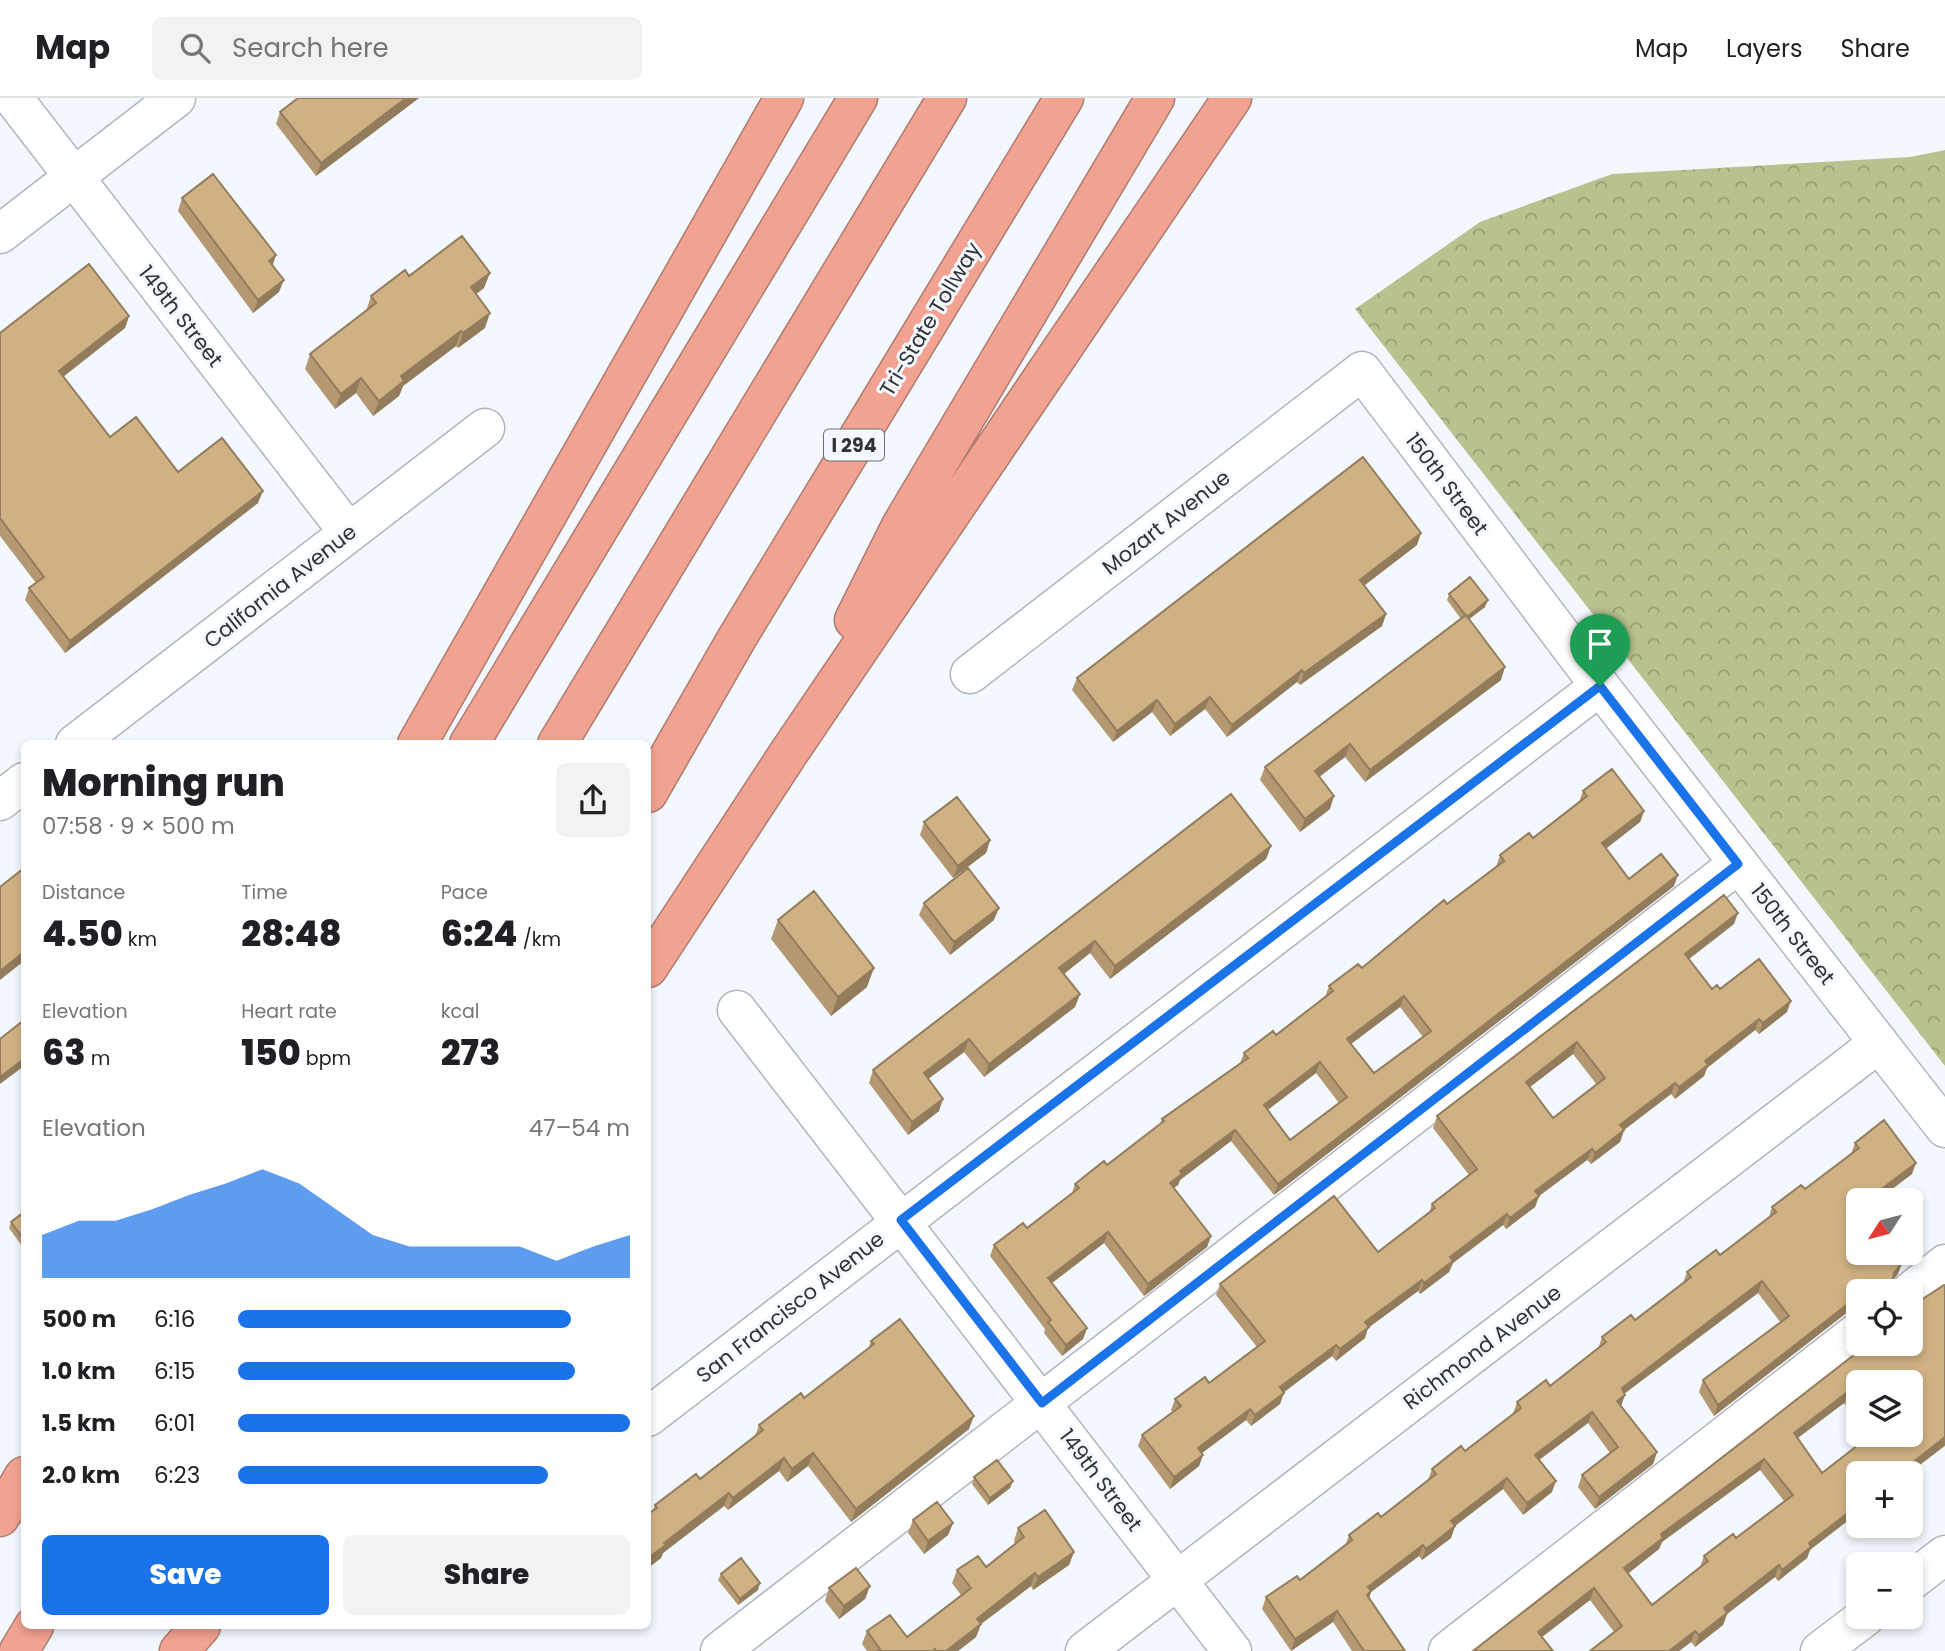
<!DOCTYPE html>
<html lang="en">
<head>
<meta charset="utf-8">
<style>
	body { margin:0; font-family:Poppins,sans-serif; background:#f2f2f2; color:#202124; height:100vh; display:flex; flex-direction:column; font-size:26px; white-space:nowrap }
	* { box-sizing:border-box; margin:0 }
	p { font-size:23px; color:#757577 }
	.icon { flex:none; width:38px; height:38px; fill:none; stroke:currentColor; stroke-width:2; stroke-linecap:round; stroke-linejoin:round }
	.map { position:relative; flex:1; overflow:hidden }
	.panel { position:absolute; left:21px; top:642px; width:630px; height:889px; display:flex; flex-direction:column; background:#fff; border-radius:10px; box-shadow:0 4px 10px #0003 }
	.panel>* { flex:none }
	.needle { width:46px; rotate:234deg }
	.tools { position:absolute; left:1846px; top:1090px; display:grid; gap:14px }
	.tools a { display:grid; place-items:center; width:77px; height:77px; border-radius:10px; background:#fff; box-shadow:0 4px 10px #0003; font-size:35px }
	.pin { position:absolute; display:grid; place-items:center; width:60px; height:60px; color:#fff; margin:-72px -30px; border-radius:50% 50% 50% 0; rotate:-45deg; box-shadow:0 0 7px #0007 }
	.pin .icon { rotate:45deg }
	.round { display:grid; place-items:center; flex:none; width:74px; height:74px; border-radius:10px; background:#f2f2f2 }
	.head { display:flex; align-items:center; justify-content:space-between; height:119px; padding:0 21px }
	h1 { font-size:38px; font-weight:800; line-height:52px }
	.metrics { display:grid; grid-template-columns:repeat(3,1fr); gap:10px; height:119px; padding:7px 21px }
	.metrics div { display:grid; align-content:center }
	.metrics b { font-size:35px; font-weight:800 }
	.metrics small { font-size:19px; font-weight:400 }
	.metrics p { font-size:19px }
	.chart { height:196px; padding:14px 21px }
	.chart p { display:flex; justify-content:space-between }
	.chart svg { width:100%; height:126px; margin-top:7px; fill:#1a73e8; opacity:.7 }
	.primary-button { display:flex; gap:14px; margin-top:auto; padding:14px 21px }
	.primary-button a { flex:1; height:80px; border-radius:10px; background:#1a73e8; color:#fff; font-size:28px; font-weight:800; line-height:80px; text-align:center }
	.primary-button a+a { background:#f2f2f2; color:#202124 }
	ul { padding:0 21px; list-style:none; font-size:23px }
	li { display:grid; grid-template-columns:112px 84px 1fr; align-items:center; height:52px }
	li i { height:18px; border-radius:9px; background:#1a73e8 }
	header { display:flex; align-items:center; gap:42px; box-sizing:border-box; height:98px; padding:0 35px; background:#fff; border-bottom:2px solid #e0e0e0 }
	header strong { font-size:33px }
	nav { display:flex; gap:38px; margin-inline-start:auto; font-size:24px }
	.search { width:490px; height:63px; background:#f2f2f2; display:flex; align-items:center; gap:18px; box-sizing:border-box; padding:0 24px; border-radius:10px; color:#757577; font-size:26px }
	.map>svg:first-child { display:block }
	.forest { fill:url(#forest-crowns) }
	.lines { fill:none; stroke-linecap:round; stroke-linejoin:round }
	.minor-casing { stroke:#b0b5bd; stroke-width:41 }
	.highway-casing { stroke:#ae7b70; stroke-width:41 }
	.minor { stroke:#fff; stroke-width:38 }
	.highway { stroke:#f2a290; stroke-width:38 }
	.wall { fill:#b39871; fill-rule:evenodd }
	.shaded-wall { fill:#927c5c }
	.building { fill:#d0b183; stroke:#927c5c; stroke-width:2; fill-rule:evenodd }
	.route-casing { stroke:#fff; stroke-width:14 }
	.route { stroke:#1a73e8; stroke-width:9 }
	.labels { text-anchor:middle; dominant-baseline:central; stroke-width:6; stroke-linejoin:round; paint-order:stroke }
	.shield { fill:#f3f8fe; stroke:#6a6d71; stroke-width:2 }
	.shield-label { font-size:19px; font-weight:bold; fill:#303235 }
	.street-label { font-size:21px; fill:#303235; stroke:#f3f8fe }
</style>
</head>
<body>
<header>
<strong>Map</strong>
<div class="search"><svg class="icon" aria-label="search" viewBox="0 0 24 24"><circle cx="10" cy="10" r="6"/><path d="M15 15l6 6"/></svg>Search here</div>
<nav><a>Map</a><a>Layers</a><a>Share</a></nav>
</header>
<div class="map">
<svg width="1945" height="1553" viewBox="0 0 1945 1553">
	<defs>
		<pattern id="forest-crowns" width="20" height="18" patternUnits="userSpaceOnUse" patternTransform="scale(1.75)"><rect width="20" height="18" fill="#b8c28e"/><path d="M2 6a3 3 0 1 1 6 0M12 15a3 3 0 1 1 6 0" fill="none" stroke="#969e75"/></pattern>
	</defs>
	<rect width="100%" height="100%" fill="#f3f8fe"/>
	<path class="forest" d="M1945,52V968L1355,211L1480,124L1612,76L1910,59Z"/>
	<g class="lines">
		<g class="minor-casing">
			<path id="minor" d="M13,0L349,435
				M0,136L176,0
				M970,576L1362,273L1600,588L1945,1030
				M75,646L485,330
				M0,703L24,684
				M737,912L1232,1553
				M1910,1194L1945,1166
				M648,1319L1600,588
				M1911,1483L1945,1457
				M720,1553L1738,766
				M1085,1553L1879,945
				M1448,1553L1858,1234
				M1820,1553L1865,1519"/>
		</g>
		<g class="highway-casing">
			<path id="highway" d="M854,522L901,428L1155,0
				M417,646L784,0
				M469,646L858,0
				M557,646L947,0
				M648,695L737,540L1064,0
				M648,870L788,656L1232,0
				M0,1419L24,1378
				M19,1553L34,1528
				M179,1553L201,1528"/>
		</g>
		<use href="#minor" class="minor"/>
		<use href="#highway" class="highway"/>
	</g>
	<path class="wall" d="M419,0L316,78L276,26L280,14Z
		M182,100L276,157L272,167L279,194L253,215L178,113Z
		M409,178L484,190L476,196L485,230L458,250L456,248L403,288L399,298L373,318L356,295L335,311L305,271L310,256L366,213L371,198Z
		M129,218L125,230L63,279L110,339L178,374L258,405L65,555L25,502L29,490L36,485L0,438V235Z
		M1417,447L1364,487L1386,516L1382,528L1300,587L1297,584L1227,639L1205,611L1170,638L1152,614L1113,644L1072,592L1077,580Z
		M1449,496L1485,509L1469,521L1501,582L1365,684L1345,659L1319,679L1330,711L1300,734L1260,682L1265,669L1461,521L1447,502Z
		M1583,693L1644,713L1640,724L1606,750L1629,781L1674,788L1274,1097L1231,1043L1180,1082L1178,1087L1174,1090L1211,1138L1207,1149L1144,1198L1104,1145L1052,1185L1087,1230L1083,1241L1062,1258L1044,1235L1045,1231L990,1158L994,1147L1027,1130L1072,1095L1075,1086L1107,1067L1160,1026L1162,1021L1240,965L1244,955L1276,937L1325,899L1329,888L1362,870L1496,769L1500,757L1533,740L1579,704ZM1400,909L1423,939L1374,975L1351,946ZM1316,975L1339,1005L1290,1042L1267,1012Z
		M1231,696L1271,748L1266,761L1110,881L1090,855L1064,876L1080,896L1075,909L984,979L964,954L928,981L939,1013L908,1037L869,985L873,972Z
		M924,724L990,742L986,755L953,780L920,737Z
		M924,805L994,822L950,857L919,817Z
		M778,822L867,889L831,918L771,841Z
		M1734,826L1689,861L1712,891H1720L1787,914L1759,936L1755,932L1707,970L1704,978L1675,1001L1671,996L1624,1032L1620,1044L1591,1066L1587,1062L1539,1098L1535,1109L1506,1131L1503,1127L1453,1165L1449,1174L1420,1196L1418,1193L1368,1230L1365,1240L1336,1263L1332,1258L1283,1294L1280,1306L1251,1328L1246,1322L1202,1355L1203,1357L1199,1368L1170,1391L1138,1348L1142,1337L1173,1314L1171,1312L1175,1301L1209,1285L1257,1249L1216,1197L1220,1186L1378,1154L1429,1115L1432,1106L1469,1077L1433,1030L1437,1018ZM1573,956L1597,987L1553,1020L1530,989Z
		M1855,1045L1912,1076L1879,1101L1858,1102L1898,1176L1858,1194L1854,1213L1845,1216L1714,1318L1699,1294L1703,1282L1781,1225L1758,1195L1624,1296L1621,1308L1657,1354L1653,1366L1595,1411L1578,1389L1582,1377L1610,1355L1588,1325L1539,1362L1552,1394L1523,1417L1503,1391L1455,1428L1451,1440L1422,1462L1419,1458L1371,1494L1369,1500L1405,1553H1352L1333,1524L1291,1553L1262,1511L1266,1499L1300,1482L1345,1448L1349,1437L1381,1419L1428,1382L1432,1371L1465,1353L1513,1316L1517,1304L1550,1288L1598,1251L1602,1239L1635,1222L1683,1185L1687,1174L1720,1157L1769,1119L1772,1109L1805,1091L1851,1056Z
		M24,1114V1151L9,1130L11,1124Z
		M1945,1188V1348L1908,1376H1858L1810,1452L1807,1460L1778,1483L1775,1479L1727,1516L1723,1527L1695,1549L1691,1544L1679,1553H1590L1614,1534L1590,1502L1542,1539L1473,1553L1868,1246L1918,1204ZM1858,1284L1911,1337H1868L1869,1338L1822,1375L1797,1340L1844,1305L1858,1324ZM1760,1372L1784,1403L1736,1440L1704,1458L1700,1469L1652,1507L1628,1475L1659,1451L1662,1444Z
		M871,1243L969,1331L851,1424L808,1368L787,1384L779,1373L728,1412L724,1408L663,1455L661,1460L648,1470V1416L653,1412L655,1407L700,1381L755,1338L759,1327L804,1300L868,1251Z
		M974,1379L1010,1390L988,1407L972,1386Z
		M913,1422L953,1425L948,1437L924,1456L908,1435Z
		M1018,1430L1074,1454L1069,1467L1033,1492L1031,1488L981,1526L976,1539L958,1553H867L862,1546L867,1533L907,1539L961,1497L952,1485L957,1472L986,1469L1015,1446L1014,1443Z
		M721,1476L758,1492L738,1507L718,1482Z
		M870,1488L865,1501L839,1521L825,1503L829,1490Z"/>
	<path class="shaded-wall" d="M406,0H419L316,78L321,65Z
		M276,157L272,169L269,163Z
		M490,175L484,190L465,204L471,189Z
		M284,182L279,194L253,215L258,202Z
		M490,215L485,230L458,250L463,235Z
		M129,218L125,230L55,285L59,273Z
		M461,233L456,248L403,288L399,298L373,318L379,303L401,278Z
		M361,280L356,295L335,311L341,296Z
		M263,393L258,405L65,555L70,543Z
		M1421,435L1417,447L1356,494L1360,482Z
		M1488,502L1485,509L1464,525L1467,519Z
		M1386,516L1382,528L1300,587L1304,575Z
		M1505,569L1501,582L1365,684L1370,672Z
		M1302,572L1297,584L1227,639L1232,627Z
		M1210,599L1205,611L1170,638L1175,626Z
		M1157,602L1152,614L1113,644L1117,633Z
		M1350,646L1345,659L1310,686L1315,673Z
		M1334,698L1330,711L1300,734L1305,721Z
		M1644,713L1640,724L1598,757L1602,745Z
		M990,742L986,755L953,780L958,768Z
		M1271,748L1266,761L1110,881L1115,868Z
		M1678,777L1674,788L1274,1097L1278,1086Z
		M999,810L994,822L950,857L954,844Z
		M1738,815L1734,826L1681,867L1685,856Z
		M1095,843L1090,855L1055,883L1059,870Z
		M24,854V863L0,882V873Z
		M874,870L867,889L831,918L838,899Z
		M1080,896L1075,909L984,979L989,966Z
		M1404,898L1400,909L1343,952L1347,941Z
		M1791,903L1787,914L1759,936L1763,925Z
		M1759,921L1755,932L1707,970L1704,978L1675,1001L1679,989L1705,963Z
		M969,941L964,954L919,988L924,975Z
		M1577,944L1573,956L1522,995L1526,984Z
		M24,961V968L0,986V979Z
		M1320,964L1316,975L1260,1018L1264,1007Z
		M1675,985L1671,996L1616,1038L1620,1027Z
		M943,1001L939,1013L908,1037L912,1024Z
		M1235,1032L1231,1043L1180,1082L1178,1087L1166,1096L1170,1085L1180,1073Z
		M1624,1032L1620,1044L1591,1066L1595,1055Z
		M1592,1051L1587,1062L1539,1098L1535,1109L1506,1131L1510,1120L1535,1093Z
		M1916,1065L1912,1076L1877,1102L1875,1096Z
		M1507,1116L1503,1127L1453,1165L1449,1174L1420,1196L1424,1185L1450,1159Z
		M1108,1134L1104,1145L1044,1191L1048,1180Z
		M1211,1138L1207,1149L1144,1198L1148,1186Z
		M1902,1165L1898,1176L1889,1187L1894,1175Z
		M1422,1182L1418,1193L1368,1230L1365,1240L1336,1263L1340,1251L1365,1224Z
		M1762,1183L1758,1195L1617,1301L1622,1290Z
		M1858,1201V1213H1854L1845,1216L1714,1318L1718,1307L1849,1205Z
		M1087,1230L1083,1241L1062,1258L1066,1247Z
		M1336,1247L1332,1258L1275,1301L1280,1289Z
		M1849,1293L1844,1305L1790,1346L1794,1335Z
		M1284,1295L1280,1306L1251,1328L1255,1317Z
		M1625,1297L1621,1308L1617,1303Z
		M1250,1311L1246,1322L1194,1361L1198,1350Z
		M1592,1314L1588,1325L1531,1368L1535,1357Z
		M974,1318L969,1331L851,1424L856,1411Z
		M1945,1339V1347L1908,1376H1898Z
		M1657,1354L1653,1366L1595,1411L1599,1399Z
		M813,1355L808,1368L787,1384L792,1371Z
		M1203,1357L1199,1368L1170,1391L1174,1379Z
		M784,1360L779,1373L728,1412L733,1400Z
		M1764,1361L1760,1372L1662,1444L1659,1451L1620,1482L1624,1470L1661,1436Z
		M1507,1380L1503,1391L1447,1434L1451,1423Z
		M1013,1383L1010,1390L988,1407L990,1400Z
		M1556,1383L1552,1394L1523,1417L1527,1405Z
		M729,1395L724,1408L663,1455L661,1460L648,1470V1460L664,1445Z
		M1858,1407V1415L1810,1452L1807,1460L1778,1483L1782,1472L1809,1445Z
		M953,1425L948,1437L924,1456L928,1443Z
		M1455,1428L1451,1440L1422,1462L1426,1451Z
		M1423,1447L1419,1458L1371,1494L1367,1505L1363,1508L1368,1489Z
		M1074,1454L1069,1467L1033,1492L1038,1479Z
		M1779,1467L1775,1479L1727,1516L1723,1527L1695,1549L1699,1537L1724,1510Z
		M1035,1475L1031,1488L981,1526L976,1539L958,1553H946L977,1521Z
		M760,1485L758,1492L738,1507L740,1501Z
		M870,1488L865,1501L839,1521L844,1508Z
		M1594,1490L1590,1502L1534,1545L1538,1534Z
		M1337,1513L1333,1524L1291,1553L1295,1541Z
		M1695,1533L1691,1544L1679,1553H1669Z"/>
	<path class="building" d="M298,0H406L321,65L280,14Z
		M213,76L276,157L269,163L284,182L258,202L182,100Z
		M462,138L490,175L471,189L490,215L463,235L461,233L401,278L404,283L379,303L361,280L341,296L310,256L376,205L371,198L405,172L409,178Z
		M89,166L129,218L59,273L110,339L136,319L178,374L222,340L263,393L70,543L29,490L44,479L0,420V235Z
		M1363,359L1421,435L1360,482L1386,516L1304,575L1302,572L1232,627L1210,599L1175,626L1157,602L1117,633L1077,580Z
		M1470,479L1488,502L1467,519L1449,496Z
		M1466,517L1505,569L1370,672L1350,646L1315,673L1334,698L1305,721L1265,669Z
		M1612,671L1644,713L1602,745L1629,781L1661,756L1678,777L1278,1086L1235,1032L1180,1073L1182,1076L1170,1085L1211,1138L1148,1186L1108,1134L1048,1180L1087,1230L1066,1247L1048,1224L1051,1222L994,1147L1023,1125L1027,1130L1079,1090L1075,1086L1104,1063L1107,1067L1164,1023L1162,1021L1248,960L1244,955L1273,933L1276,937L1333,893L1329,888L1358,866L1362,870L1444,802L1447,806L1504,763L1500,757L1529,735L1533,740L1587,698L1583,693ZM1404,898L1431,933L1374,975L1347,941ZM1320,964L1347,999L1290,1042L1264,1007Z
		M1231,696L1271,748L1115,868L1095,843L1059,870L1080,896L989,966L969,941L924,975L943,1001L912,1024L873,972Z
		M957,699L990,742L958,768L924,724Z
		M24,770V854L0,873V789Z
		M968,770L999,810L954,844L924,805Z
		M814,793L874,870L838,899L778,822Z
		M1724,797L1738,815L1685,856L1712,891L1717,887L1720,891L1759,861L1791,903L1763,925L1759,921L1705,963L1708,967L1679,989L1675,985L1620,1027L1624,1032L1595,1055L1592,1051L1535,1093L1539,1098L1510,1120L1507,1116L1450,1159L1453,1163L1424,1185L1422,1182L1365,1224L1369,1229L1340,1251L1336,1247L1280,1289L1284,1295L1255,1317L1250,1311L1198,1350L1203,1357L1174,1379L1142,1337L1181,1308L1175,1301L1205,1279L1209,1285L1265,1243L1220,1186L1334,1098L1378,1154L1435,1110L1432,1106L1477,1071L1437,1018ZM1577,944L1605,980L1553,1020L1526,984Z
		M24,922V961L0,979V941Z
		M1884,1022L1916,1065L1875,1096L1879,1101L1877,1102H1858V1155H1895L1902,1165L1894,1175L1892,1185L1896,1194H1858V1201L1849,1205L1718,1307L1703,1282L1789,1218L1762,1183L1622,1290L1625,1297L1617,1303L1657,1354L1599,1399L1582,1377L1618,1349L1592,1314L1535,1357L1556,1383L1527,1405L1507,1380L1451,1423L1455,1428L1426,1451L1423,1447L1368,1489L1371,1493L1367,1497L1405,1553H1364L1337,1513L1295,1541L1266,1499L1297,1478L1300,1482L1352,1442L1349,1437L1378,1415L1381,1419L1436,1376L1432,1371L1461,1348L1465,1353L1521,1310L1517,1304L1546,1282L1550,1288L1606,1244L1602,1239L1631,1217L1635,1222L1691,1179L1687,1174L1716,1152L1720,1157L1776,1114L1772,1109L1801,1087L1805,1091L1859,1050L1855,1045Z
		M24,1114V1142L11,1124Z
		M1944,1187L1945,1188V1339L1898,1376H1858V1407L1809,1445L1811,1449L1782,1472L1779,1467L1724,1510L1727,1515L1699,1537L1695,1533L1669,1553H1590L1622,1528L1594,1490L1538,1534L1553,1553H1473L1868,1246H1911V1203L1918,1204ZM1858,1284H1911V1337H1871L1822,1375L1794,1335L1849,1293L1858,1307ZM1764,1361L1793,1397L1736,1440L1733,1436L1704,1458L1708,1463L1652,1507L1624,1470L1663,1440L1661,1436Z
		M900,1221L974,1318L856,1411L813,1355L792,1371L784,1360L733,1400L729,1395L664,1445L666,1447L648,1460V1416L657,1410L655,1407L696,1376L700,1381L763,1332L759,1327L801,1295L804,1300L874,1246L871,1243Z
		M997,1362L1013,1383L990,1400L974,1379Z
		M937,1404L953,1425L928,1443L913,1422Z
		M1045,1412L1074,1454L1038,1479L1035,1475L977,1521L981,1526L946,1553H936L935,1551L933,1553H877L880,1551L867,1533L890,1517L907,1539L971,1490L957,1472L978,1458L986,1469L1024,1439L1018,1430Z
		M741,1460L760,1485L740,1501L721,1476Z
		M856,1470L870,1488L844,1508L829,1490Z"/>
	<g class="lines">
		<g class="route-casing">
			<path id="route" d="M1600,588L1738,766L1042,1305L901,1122Z"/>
		</g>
		<use href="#route" class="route"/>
	</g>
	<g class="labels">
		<rect class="shield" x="824" y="331.5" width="60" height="31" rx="5"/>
		<g class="shield-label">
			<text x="854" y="347">I 294</text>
		</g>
		<g class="street-label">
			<text transform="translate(181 218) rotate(52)">149th Street</text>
			<text transform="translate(930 221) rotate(-59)">Tri-State Tollway</text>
			<text transform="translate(1447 386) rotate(53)">150th Street</text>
			<text transform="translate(1166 424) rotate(-38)">Mozart Avenue</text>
			<text transform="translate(280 488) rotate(-38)">California Avenue</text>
			<text transform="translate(1793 836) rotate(52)">150th Street</text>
			<text transform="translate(790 1209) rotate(-38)">San Francisco Avenue</text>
			<text transform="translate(1482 1249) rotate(-37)">Richmond Avenue</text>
			<text transform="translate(1101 1382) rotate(53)">149th Street</text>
		</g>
	</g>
</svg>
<div class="tools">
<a><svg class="needle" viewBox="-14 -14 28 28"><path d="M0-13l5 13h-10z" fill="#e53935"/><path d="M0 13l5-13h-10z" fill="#757577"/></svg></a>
<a><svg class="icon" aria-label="locate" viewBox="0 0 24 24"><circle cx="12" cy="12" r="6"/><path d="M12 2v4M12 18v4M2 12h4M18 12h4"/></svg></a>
<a><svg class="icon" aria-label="layers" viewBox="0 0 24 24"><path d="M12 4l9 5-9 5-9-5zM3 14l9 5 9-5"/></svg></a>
<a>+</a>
<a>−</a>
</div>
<div class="pin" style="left:1600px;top:588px;background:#1e9e55"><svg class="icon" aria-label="arrive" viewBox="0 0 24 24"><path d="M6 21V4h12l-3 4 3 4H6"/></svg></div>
<section class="panel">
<div class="head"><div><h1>Morning run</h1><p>07:58 · 9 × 500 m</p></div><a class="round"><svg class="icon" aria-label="share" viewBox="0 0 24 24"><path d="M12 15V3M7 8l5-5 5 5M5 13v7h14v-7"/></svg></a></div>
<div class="metrics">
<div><p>Distance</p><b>4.50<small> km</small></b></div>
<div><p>Time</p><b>28:48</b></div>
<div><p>Pace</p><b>6:24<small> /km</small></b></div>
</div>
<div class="metrics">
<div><p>Elevation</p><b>63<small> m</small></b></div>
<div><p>Heart rate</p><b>150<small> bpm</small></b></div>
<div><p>kcal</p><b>273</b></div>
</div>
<div class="chart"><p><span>Elevation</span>47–54 m</p>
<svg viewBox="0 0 160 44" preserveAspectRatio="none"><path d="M0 44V29L10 24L20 24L30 20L40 15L50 11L60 6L70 11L80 20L90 29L100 33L110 33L120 33L130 33L140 38L150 33L160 29V44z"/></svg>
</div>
<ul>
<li><b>500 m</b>6:16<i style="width:85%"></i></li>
<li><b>1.0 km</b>6:15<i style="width:86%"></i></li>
<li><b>1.5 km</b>6:01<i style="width:100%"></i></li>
<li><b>2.0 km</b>6:23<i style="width:79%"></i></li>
</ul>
<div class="primary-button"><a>Save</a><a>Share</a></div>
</section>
</div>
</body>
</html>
